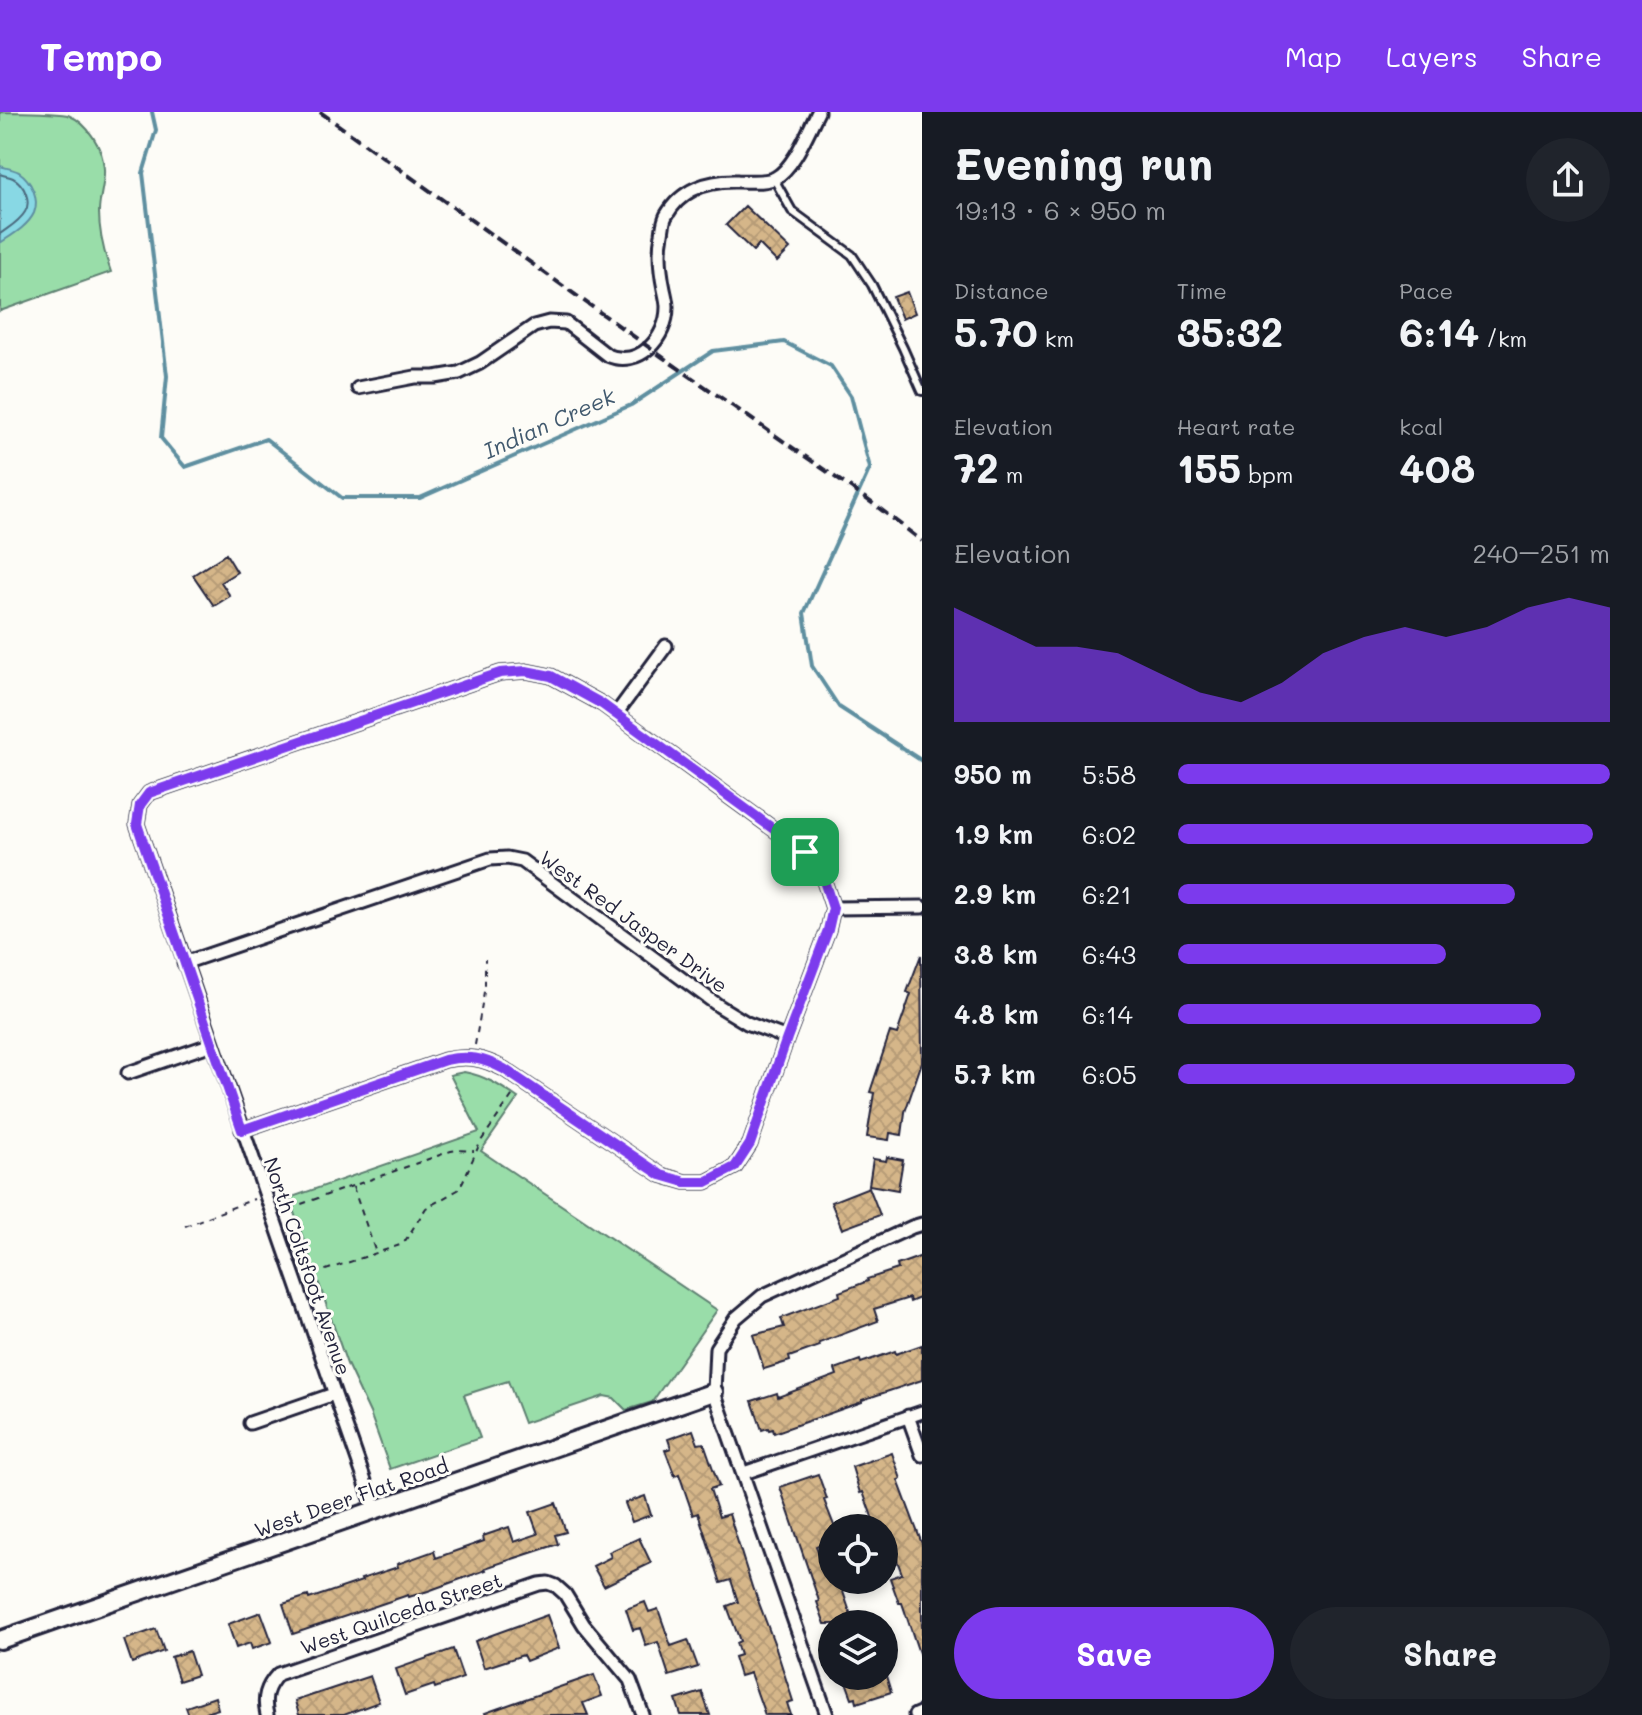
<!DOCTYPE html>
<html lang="en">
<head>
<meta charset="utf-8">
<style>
	body { margin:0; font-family:Mali,sans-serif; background:#20242c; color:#f1f3f6; height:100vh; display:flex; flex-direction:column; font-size:30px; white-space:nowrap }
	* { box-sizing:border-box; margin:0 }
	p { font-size:26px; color:#9ea1a6 }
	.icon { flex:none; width:44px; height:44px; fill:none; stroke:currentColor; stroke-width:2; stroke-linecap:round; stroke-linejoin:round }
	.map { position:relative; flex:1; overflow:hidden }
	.details { display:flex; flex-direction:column; background:#171b24; width:720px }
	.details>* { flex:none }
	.controls { position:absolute; left:818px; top:1402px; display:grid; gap:16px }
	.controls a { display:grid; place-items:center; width:80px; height:80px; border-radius:50%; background:#171b24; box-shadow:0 4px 12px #0003; font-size:40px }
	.pin { position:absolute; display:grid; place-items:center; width:68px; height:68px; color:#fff; margin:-34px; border-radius:16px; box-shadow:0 4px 12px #0006 }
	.round { display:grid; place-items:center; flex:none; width:84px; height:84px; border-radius:42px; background:#20242c }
	.summary { display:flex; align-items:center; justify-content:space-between; height:136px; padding:0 32px }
	h1 { font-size:44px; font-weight:800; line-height:60px }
	.figures { display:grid; grid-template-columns:repeat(3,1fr); gap:12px; height:136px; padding:8px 32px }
	.figures div { display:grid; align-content:center }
	.figures b { font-size:40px; font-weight:800 }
	.figures small { font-size:22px; font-weight:400 }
	.figures p { font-size:22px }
	.chart { height:224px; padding:16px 32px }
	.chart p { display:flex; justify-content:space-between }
	.chart svg { width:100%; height:144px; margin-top:8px; fill:#7c3aed; opacity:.7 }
	.button { display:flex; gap:16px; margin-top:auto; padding:16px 32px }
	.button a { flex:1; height:92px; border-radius:48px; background:#7c3aed; color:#fff; font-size:32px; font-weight:800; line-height:92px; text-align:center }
	.button a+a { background:#20242c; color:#f1f3f6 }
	ul { padding:0 32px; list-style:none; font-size:26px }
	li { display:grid; grid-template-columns:128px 96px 1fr; align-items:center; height:60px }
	li i { height:20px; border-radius:10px; background:#7c3aed }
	header { display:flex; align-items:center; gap:48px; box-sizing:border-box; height:112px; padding:0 40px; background:#7c3aed; color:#fff }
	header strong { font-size:38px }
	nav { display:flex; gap:44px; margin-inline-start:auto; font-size:28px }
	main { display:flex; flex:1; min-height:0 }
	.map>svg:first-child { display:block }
	.green { fill:#99dda9; stroke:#5e8072; stroke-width:2 }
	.water { fill:#88d8e4; stroke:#5f8fa0; stroke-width:2 }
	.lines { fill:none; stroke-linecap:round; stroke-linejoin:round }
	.shore { stroke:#4b6b7f; stroke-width:2 }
	.stream { stroke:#5f8fa0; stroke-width:4 }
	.building { fill:url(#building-cross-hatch); stroke:#22223b; stroke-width:2 }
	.lane-casing { stroke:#22223b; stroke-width:12 }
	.street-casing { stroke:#22223b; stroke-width:17 }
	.secondary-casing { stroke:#22223b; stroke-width:22 }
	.path { stroke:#22223b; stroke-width:2; stroke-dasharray:6 6; stroke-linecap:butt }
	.lane { stroke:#fdfcf7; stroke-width:6 }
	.street { stroke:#fdfcf7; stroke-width:11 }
	.secondary { stroke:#fdfcf7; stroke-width:16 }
	.rail { stroke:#22223b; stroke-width:4; stroke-dasharray:12 6; stroke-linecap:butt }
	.route-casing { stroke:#fff; stroke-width:16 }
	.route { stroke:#7c3aed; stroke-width:10 }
	.labels { text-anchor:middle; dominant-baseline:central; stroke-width:6; stroke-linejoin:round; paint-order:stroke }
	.street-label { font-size:20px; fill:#22223b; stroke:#fdfcf7 }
	.water-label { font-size:22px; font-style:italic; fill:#41596e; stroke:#fdfcf7 }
</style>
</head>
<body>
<header>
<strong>Tempo</strong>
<nav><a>Map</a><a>Layers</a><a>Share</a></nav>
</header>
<main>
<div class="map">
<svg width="922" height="1603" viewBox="0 0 922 1603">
	<defs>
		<pattern id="building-cross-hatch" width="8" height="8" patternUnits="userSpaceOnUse" patternTransform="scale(2)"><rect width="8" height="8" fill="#d5b689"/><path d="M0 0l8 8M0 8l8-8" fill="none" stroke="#b79c77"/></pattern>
	</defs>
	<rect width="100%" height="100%" fill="#fdfcf7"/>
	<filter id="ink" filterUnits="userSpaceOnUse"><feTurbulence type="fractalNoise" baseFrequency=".0125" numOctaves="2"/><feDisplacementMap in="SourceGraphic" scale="16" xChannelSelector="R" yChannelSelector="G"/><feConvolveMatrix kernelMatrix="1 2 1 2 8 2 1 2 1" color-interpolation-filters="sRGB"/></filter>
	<g filter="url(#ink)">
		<path class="green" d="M0,0C21,0 48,0 68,3C88,11 103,36 104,57C105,71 99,86 99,100C99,121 104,141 111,160L0,199Z
			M464,960C486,964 500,974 518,986L481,1039L717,1198L652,1290L626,1298L614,1286L604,1284L524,1311L508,1269L464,1283L480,1326L390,1357L370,1301L347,1252L289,1086L479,1020L450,963Z"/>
		<path class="water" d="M0,54C6,56 13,57 19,60C31,68 40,87 34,101C28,114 12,123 0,131Z"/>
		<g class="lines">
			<path class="shore" d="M0,62C4,64 9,64 13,66C24,72 32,89 25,100C19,110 9,115 0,122"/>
			<path class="stream" d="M152,0L156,18L143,61L167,264L161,326L185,355L266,327L342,386H420L631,293L713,239L784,230L831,254L851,284L870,356L804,501L812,554L839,595L922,649"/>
		</g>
		<path class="building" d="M745,94L790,137L777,150L759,132L753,139L726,113Z
			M907,180L915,201L902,207L893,185Z
			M226,442L237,460L221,470L230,484L214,494L193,463Z
			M921,843L922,950L905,1000L902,1023L890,1021L889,1028L867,1025L874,981L870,980L890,920L897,922L911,882L907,880Z
			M887,1045L903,1048L898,1078L869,1073L873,1047L886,1049Z
			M869,1075L880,1103L842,1117L831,1090Z
			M922,1144V1185L910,1190L909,1186L874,1197L878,1209L819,1231L820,1234L789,1245L790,1249L764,1257L753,1223L784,1215L781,1206L840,1184L839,1180L868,1169L867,1167L898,1157L897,1153Z
			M922,1233V1268L862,1288V1290L774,1321L773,1317L769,1318L768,1316L762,1318L752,1289L777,1281L778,1285L837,1263L835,1257L860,1248L861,1251L895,1239L896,1242Z
			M693,1318L698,1332L704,1331L719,1374L710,1377L719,1405L729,1402L753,1478H754L776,1536L793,1589L787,1591L791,1603H765L750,1561L740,1564L734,1545L740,1543L736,1531L740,1529L727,1494L738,1490L731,1468L721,1471L698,1401L693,1403L679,1362L675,1364L665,1338L671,1336L668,1327Z
			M892,1341L901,1367L898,1368L922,1432V1544H920L902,1491H899L890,1466L902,1462L885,1416H876L863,1380L860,1381L852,1355Z
			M818,1362L827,1387L824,1388L835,1416H832V1428L816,1434L824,1454L832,1451V1468H839L852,1506L843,1509L844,1512H825L817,1490L819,1489L780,1375Z
			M645,1384L651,1403L632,1410L625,1391Z
			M556,1391L566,1420L555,1423L558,1432L485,1456L486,1458L428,1479L409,1485L408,1483L293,1522L283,1492L308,1484L309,1487L362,1469L361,1467L398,1455L397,1452L434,1439L436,1446L484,1429L483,1424L509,1415L514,1430L538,1422L530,1400Z
			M639,1426L651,1451L604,1474L593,1454L611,1445L609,1440Z
			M645,1490L649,1500L658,1497L671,1534L688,1528L698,1555L669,1564L658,1530L646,1534L640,1516L633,1518L626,1497Z
			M261,1500L272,1530L252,1537L250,1531L236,1536L228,1512Z
			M547,1503L559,1536L526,1549L523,1543L484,1556L475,1529Z
			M156,1517L164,1539L132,1551L124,1528Z
			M453,1537L463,1566L435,1576L434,1573L405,1583L396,1557Z
			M189,1539L197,1563L179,1569L171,1545Z
			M594,1563L602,1584L583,1591L588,1603H486L485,1601Z
			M370,1564L379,1590L344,1603H299L295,1589Z
			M856,1564H886L891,1580L857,1591L856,1585L852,1586L845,1567Z
			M702,1580L710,1603H681L676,1588Z
			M215,1585L218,1597L199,1603H189L186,1595Z"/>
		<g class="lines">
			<g class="lane-casing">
				<path id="lane" d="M774,67L792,99L852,143L872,173L903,236L922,279"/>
			</g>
			<g class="street-casing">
				<path id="street" d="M358,276L415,265H435L459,261L480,251L534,214L549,210L566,211L607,243C639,257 667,226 667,195C667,189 665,182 664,177C660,158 658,141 662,122C663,116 663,110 666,104C681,77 709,68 738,69C749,69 765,71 775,66C794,56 808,19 818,0
					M616,602L666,534
					M833,796L922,795
					M184,851L490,747L507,746L522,749L719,894L747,911L787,926
					M128,961L212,932
					M242,1018L445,948C468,943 483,946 504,957L661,1063L685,1070H706L735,1055L750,1032L787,926L828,818L833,796
					M908,1304L922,1343
					M250,1311L334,1282
					M744,1361L922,1300
					M375,1398L137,712L140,693L149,681L500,561L526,559L551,564L602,592L805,740L822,763L833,796
					M267,1603C263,1586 266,1575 278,1562L539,1472L548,1471L556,1474L565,1482L584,1513L630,1568L643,1603
					M827,1603L714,1280L716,1236L736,1206L762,1184L912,1115L922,1112
					M915,1603L922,1600"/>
			</g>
			<g class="secondary-casing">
				<path id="secondary" d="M0,1528L714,1280"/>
			</g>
			<path class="path" d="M475,933L485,874V847
				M353,1075L376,1141
				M290,1096L451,1039L458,1038L474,1039
				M185,1114L254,1087
				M314,1162L400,1133L405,1129L426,1096L458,1078L463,1069L481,1029L514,981"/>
			<use href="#lane" class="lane"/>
			<use href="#street" class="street"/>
			<use href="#secondary" class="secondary"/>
			<path class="rail" d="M320,0L661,244L875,393L922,429"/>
		</g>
	</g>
	<g class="lines" filter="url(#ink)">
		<g class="route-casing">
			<path id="route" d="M526,559L551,564L602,592L805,740L822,763L833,796L828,818L787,926L750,1032L735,1055L706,1070H685L661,1063L504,957C483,946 468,943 445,948L242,1018L137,712L140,693L149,681L500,561Z"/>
		</g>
		<use href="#route" class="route"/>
	</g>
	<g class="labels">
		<g class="street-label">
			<text transform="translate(634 809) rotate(36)">West Red Jasper Drive</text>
			<text transform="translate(308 1154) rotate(71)">North Coltsfoot Avenue</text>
			<text transform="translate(351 1385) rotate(-19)">West Deer Flat Road</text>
			<text transform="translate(401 1501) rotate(-19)">West Quilceda Street</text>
		</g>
		<g class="water-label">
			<text transform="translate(549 311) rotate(-24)">Indian Creek</text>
		</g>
	</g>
</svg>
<div class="controls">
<a><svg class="icon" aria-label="locate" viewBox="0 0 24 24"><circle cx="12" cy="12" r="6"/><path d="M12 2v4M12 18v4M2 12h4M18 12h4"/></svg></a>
<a><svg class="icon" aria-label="layers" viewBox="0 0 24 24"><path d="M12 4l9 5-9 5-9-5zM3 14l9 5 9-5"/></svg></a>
</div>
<div class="pin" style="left:805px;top:740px;background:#1e9e55"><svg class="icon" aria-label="arrive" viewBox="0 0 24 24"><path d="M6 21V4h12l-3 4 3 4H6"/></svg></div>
</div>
<section class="details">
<div class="summary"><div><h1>Evening run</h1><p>19:13 · 6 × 950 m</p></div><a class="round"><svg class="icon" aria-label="share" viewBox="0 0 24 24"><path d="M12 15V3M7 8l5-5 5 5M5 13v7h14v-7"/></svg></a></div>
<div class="figures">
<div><p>Distance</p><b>5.70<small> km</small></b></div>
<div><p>Time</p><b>35:32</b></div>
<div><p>Pace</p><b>6:14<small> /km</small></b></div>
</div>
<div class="figures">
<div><p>Elevation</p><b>72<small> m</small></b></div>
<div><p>Heart rate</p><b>155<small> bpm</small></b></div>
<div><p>kcal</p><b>408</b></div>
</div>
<div class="chart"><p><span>Elevation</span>240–251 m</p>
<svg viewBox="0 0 160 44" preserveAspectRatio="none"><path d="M0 44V9L10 15L20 21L30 21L40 23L50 29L60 35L70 38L80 32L90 23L100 18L110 15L120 18L130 15L140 9L150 6L160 9V44z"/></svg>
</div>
<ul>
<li><b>950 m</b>5:58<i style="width:100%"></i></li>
<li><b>1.9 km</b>6:02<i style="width:96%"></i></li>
<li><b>2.9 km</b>6:21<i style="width:78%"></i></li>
<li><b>3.8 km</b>6:43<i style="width:62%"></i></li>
<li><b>4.8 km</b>6:14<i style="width:84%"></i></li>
<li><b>5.7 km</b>6:05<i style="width:92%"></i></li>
</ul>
<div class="button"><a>Save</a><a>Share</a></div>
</section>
</main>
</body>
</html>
